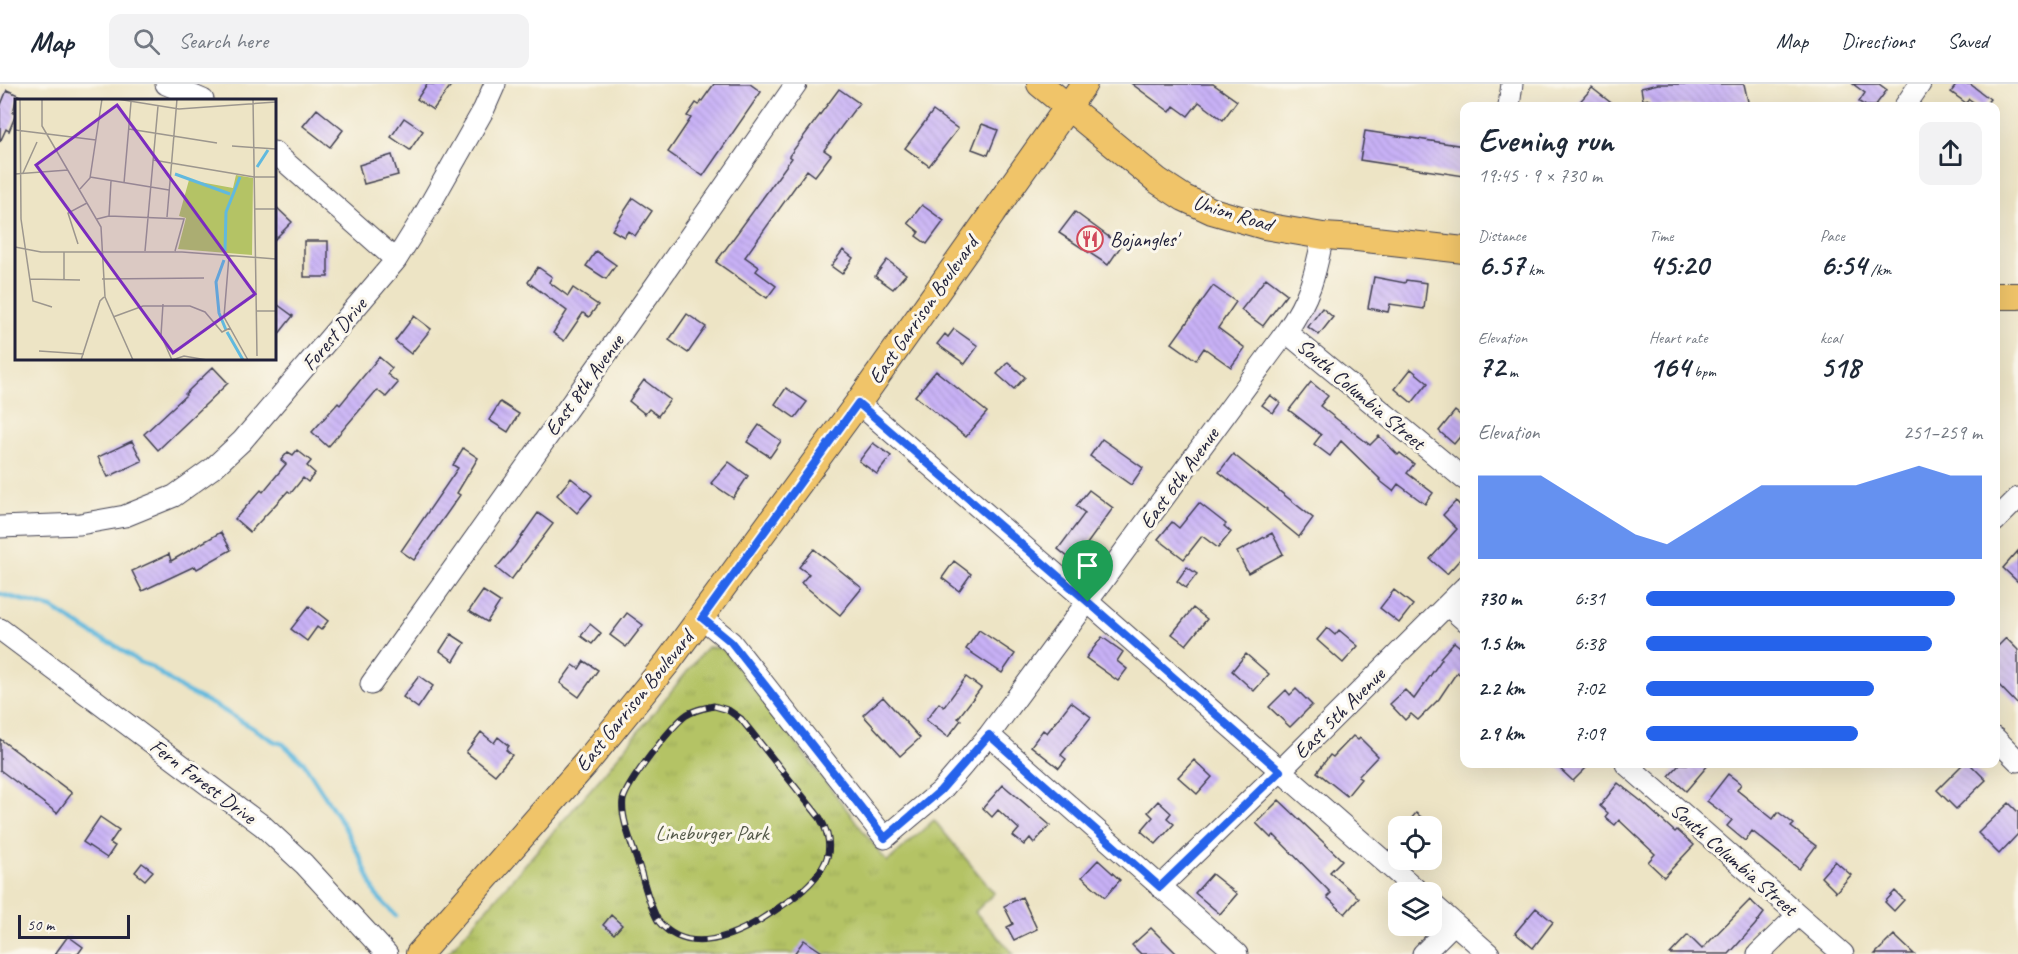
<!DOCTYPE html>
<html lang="en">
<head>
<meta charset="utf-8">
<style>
	body { margin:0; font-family:Caveat,sans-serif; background:#f2f2f3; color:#1f2937; height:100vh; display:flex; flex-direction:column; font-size:22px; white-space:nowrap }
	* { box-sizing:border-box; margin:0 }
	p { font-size:20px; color:#747a83 }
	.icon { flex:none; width:33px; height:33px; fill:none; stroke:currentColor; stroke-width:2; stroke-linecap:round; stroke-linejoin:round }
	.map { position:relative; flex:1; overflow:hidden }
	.side { position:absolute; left:1460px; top:18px; width:540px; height:666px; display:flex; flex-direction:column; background:#fff; border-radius:12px; box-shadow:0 6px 24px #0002 }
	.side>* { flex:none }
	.controls { position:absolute; left:1388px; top:732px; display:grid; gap:12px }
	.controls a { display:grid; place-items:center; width:54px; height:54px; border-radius:12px; background:#fff; box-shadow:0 6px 24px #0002; font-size:30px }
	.scale { position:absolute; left:18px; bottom:15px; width:112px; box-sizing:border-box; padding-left:6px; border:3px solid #22223b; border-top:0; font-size:16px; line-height:21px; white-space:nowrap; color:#22223b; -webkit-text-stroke:4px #fbf7ec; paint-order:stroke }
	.pin { position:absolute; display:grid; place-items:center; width:51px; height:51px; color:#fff; margin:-62px -26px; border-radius:50% 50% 50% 0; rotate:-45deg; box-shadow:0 0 6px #0007 }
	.pin .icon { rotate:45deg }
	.round { display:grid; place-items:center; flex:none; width:63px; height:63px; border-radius:12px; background:#f2f2f3 }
	.head { display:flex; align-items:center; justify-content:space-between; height:102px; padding:0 18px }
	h1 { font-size:33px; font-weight:700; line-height:45px }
	.metrics { display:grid; grid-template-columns:repeat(3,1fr); gap:9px; height:102px; padding:6px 18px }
	.metrics div { display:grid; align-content:center }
	.metrics b { font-size:30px; font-weight:700 }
	.metrics small { font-size:16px; font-weight:400 }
	.metrics p { font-size:16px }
	.chart { height:168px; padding:12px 18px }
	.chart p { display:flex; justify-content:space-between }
	.chart svg { width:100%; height:108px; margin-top:6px; fill:#2563eb; opacity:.7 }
	ul { padding:0 18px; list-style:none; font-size:20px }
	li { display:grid; grid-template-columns:96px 72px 1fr; align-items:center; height:45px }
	li i { height:15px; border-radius:8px; background:#2563eb }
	header { display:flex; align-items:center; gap:36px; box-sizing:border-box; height:84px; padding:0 30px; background:#fff; border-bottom:2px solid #e0e1e3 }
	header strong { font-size:28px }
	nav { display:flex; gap:33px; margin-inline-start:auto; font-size:21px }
	.search { width:420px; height:54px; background:#f2f2f3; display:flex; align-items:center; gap:15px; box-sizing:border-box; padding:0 21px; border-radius:12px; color:#747a83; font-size:22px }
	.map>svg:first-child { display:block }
	.grass { fill:url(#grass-tufts); stroke:#6b7250; stroke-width:1.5 }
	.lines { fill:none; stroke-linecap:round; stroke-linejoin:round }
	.stream { stroke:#61b9de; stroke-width:4.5 }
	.building { fill:url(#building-back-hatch) }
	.minor-casing { stroke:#403f50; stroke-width:23 }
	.major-casing { stroke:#403f50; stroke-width:28 }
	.minor { stroke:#fff; stroke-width:21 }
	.major { stroke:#f0c469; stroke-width:26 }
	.rail-casing { stroke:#22223b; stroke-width:7 }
	.rail { stroke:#fbf7ec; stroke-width:4.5; stroke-dasharray:14; stroke-linecap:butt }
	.route-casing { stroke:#fff; stroke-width:12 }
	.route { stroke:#2563eb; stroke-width:8 }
	.labels { text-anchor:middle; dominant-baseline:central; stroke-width:6; stroke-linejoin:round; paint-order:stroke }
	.street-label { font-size:21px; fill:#22223b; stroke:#fbf7ec }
	.poi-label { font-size:21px; fill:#22223b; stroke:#fbf7ec; text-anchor:start }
	.park-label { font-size:21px; fill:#555a4a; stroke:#fbf7ec }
	.inset-river { fill:none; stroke:#61b9de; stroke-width:3 }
	.inset-road { fill:none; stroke:#9c968e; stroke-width:1.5 }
	.view { fill:#7b2cbf; fill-opacity:0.15; stroke:#7b2cbf; stroke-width:3 }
	.inset-edge { fill:none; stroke:#22223b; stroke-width:3 }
</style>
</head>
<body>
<header>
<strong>Map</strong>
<div class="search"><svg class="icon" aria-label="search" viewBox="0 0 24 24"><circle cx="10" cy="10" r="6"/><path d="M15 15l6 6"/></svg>Search here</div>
<nav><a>Map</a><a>Directions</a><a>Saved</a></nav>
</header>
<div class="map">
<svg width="2018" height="870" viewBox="0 0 2018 870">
	<defs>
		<pattern id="grass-tufts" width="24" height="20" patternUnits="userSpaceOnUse" patternTransform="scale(1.5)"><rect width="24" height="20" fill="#b4c365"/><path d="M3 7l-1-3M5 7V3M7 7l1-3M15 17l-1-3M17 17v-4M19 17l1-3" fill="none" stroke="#9aa759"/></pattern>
		<pattern id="building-back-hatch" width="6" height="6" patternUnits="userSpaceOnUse" patternTransform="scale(1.5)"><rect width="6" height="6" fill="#c8b1f6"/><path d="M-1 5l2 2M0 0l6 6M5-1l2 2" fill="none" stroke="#ac98d4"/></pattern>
	</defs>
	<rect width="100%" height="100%" fill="#fbf7ec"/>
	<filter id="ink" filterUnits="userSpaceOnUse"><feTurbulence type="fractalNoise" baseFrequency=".0167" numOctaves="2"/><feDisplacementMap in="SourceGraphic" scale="12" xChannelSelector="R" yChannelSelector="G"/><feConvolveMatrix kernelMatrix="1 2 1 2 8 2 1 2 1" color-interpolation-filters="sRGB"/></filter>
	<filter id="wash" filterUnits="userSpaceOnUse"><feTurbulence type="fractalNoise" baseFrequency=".008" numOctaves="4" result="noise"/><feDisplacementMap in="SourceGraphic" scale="24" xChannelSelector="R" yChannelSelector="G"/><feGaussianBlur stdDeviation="1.35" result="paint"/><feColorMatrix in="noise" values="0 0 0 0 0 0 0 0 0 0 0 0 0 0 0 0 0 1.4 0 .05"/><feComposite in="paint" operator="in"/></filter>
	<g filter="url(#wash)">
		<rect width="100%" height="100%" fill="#ede4c5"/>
		<path class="grass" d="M707,563L719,564L724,566L887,778L934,736L994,809L975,828L1014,870H447L603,691Z"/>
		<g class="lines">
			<path class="stream" d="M0,510L52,524L99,554L113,560L139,578L150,582L182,605L218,623L274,657L283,660L303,678L344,742L361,775L376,811L396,832"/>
		</g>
		<g id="blocks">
			<path class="building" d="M427,0H452L433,26L417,15Z
				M714,0H750L761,8L703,92L668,68L691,34L687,32L696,19L699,21Z
				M1132,0H1213L1237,17L1223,36L1199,18L1188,32L1174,22L1170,28Z
				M1658,0H1744L1749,22H1651L1649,15L1643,16L1641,4Z
				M1853,0H1879L1887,6L1875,22H1866L1859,18L1865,9Z
				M1957,0H1970L1990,15L1984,22H1979L1969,15L1966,19L1951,8Z
				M1592,4L1615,22H1576Z
				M839,5L859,19L824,66L831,71L815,92L807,86L745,173L759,183L756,187L776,202L767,214L716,178L792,74L789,72Z
				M7,6L20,12L16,16L13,29L16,30L9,47L6,45L0,58V23Z
				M317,25L343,46L330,63L303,42Z
				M933,27L958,45L929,82L905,64Z
				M404,34L423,47L410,66L391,53Z
				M982,40L998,46L988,71L972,65Z
				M1365,47L1464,62V92L1360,76Z
				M392,71L398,91L364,100L359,81Z
				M633,114L652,127L635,152L628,147L624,153L612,146Z
				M274,121L292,138L274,156Z
				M922,121L944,137L927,160L916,152L919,148L908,139Z
				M1075,128L1121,162L1108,181L1059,149Z
				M304,157H328V193H304Z
				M843,166L853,174L842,190L831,182Z
				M596,167L616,181L606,195L586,182Z
				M887,176L906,190L893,205L875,192Z
				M538,183L552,193L549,198L568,212L573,204L598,221L589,233L583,229L564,257L553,249L567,227L528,198Z
				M1374,193L1405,199L1406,196L1427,199L1424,225L1390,220L1388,228L1368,224Z
				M1266,194L1287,210L1263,242L1241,226Z
				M1213,202L1236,218L1218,244L1245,264L1231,283L1204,264L1196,276L1172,259Z
				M274,218L293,232L274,256Z
				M1322,224L1333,233L1319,251L1308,243Z
				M687,230L706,243L688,269L669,256Z
				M414,232L431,245L411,270L395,257Z
				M954,245L978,262L965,280L937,260L945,250L948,253Z
				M379,273L392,284L387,290L398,299L386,313L377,306L328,363L312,348L338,319L340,321Z
				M1008,278L1025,293L1014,305L997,290Z
				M213,283L228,299L158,366L144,350L186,311L185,310Z
				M1411,285L1428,299L1412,319L1395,305Z
				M936,287L987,328L966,353L915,312Z
				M644,296L670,316L658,332L649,325L645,330L629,317Z
				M1311,298L1328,312L1320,322L1370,361L1379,352L1398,371L1400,369L1414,380L1407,389L1433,409L1425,420L1398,400L1393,407L1379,396L1380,395L1341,357L1330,372L1314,360L1321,351L1289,326Z
				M786,304L807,318L795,334L775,320Z
				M1270,311L1280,319L1273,329L1262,321Z
				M500,318L519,330L508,348L489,336Z
				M1455,327L1464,334V348L1454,360L1439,347Z
				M759,341L781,357L770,373L747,358Z
				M1102,355L1143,384L1131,401L1090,372Z
				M132,357L142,377L108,393L98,373Z
				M873,359L891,372L877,390L859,377Z
				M463,364L478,374L457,409L460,411L414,476L401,467L458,384L453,381Z
				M297,366L311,377L307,382L315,389L308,398L303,394L291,409L288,407L250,448L235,435L261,406L263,408L286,380L281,376L288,368L293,371Z
				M1233,370L1313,434L1299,453L1266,426L1267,425L1219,388Z
				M729,378L748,392L733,414L711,399Z
				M571,394L592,411L577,429L557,411Z
				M1089,406L1113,424L1074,478L1058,465L1085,429L1076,422Z
				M1456,417L1464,426V471L1447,490L1430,475L1457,445L1443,431Z
				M1199,419L1226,440L1224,442L1231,448L1218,464L1202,452L1184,475L1158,455L1172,438L1179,444Z
				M538,429L553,440L511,496L496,484L514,463Z
				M221,448L231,466L197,485L195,482L142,507L132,487L169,470L171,477Z
				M1272,449L1283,470L1248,489L1237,468Z
				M814,465L862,504L840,531L801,499L809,490L799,483Z
				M2018,467V498L2003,484Z
				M954,477L971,490L959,507L942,494Z
				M1187,483L1197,490L1186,504L1177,497Z
				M1394,506L1413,521L1399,539L1380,524Z
				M483,507L500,518L487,538L469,527Z
				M309,522L328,537L321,546L317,543L307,557L291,545Z
				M1193,524L1207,535L1186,561L1172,550Z
				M627,529L643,541L626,563L610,551Z
				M590,540L601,549L592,560L581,552Z
				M1327,544L1335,551L1339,546L1358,562L1343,579L1317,556Z
				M979,546L1015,570L1002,589L966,565Z
				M451,550L465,559L454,577L440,567Z
				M1102,553L1123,568L1117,577L1127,585L1118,597L1086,574Z
				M2006,554L2018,566V621L1995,597V565Z
				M1454,558L1464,566V594L1457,588L1439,615L1418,636L1411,630L1405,636L1390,620L1405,606L1414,615L1442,575L1440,574Z
				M1246,570L1269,590L1254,607L1232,587Z
				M584,577L598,586L579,613L560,599L573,581L579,585Z
				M419,592L433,602L418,624L403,613Z
				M966,593L981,604L958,634L961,636L948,653L926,636L939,619L944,623Z
				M1296,605L1312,621L1290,643L1269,623L1286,606L1290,611Z
				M883,613L920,654L900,672L863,631Z
				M1071,618L1091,633L1061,671L1066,675L1059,684L1031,662L1043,646L1047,649Z
				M481,648L494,659L498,653L509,662L506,666L512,671L495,691L466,668Z
				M1353,652L1358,656L1360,654L1378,672L1358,693L1361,695L1347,712L1317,688L1330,671L1333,673Z
				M0,655L72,709L57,729L0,686Z
				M1194,676L1212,693L1197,710L1178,693Z
				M1555,680H1590L1573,697Z
				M1680,680H1709L1686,707L1669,692Z
				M1963,680H1970L1986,696L1956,725L1937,706Z
				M1728,690L1741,700L1737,706L1773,735L1778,728L1794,740L1791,743L1816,762L1799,785L1752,747L1745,757L1727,742L1732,736L1707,717Z
				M1618,699L1641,717L1675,748L1677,746L1694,761L1664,793L1648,778L1655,770L1619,736L1615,741L1605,733L1608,729L1600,722Z
				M1003,701L1050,741L1034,759L1030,754L1024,761L1013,752L1019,745L998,726L992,733L983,724Z
				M1279,716L1342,776L1330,788L1359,814L1345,830L1327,813L1331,809L1274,751L1271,754L1256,739Z
				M1158,717L1171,729L1167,734L1174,740L1156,760L1141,747L1153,733L1148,728Z
				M2009,719L2018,728V750L1999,770L1978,749Z
				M1416,729L1433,742H1405Z
				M100,733L119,746L110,759L115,762L107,774L83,758Z
				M1098,776L1120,796L1105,813L1082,793Z
				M1835,777L1851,791L1836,808L1821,793Z
				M142,779L153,787L145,796L135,788Z
				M1212,790L1237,810L1220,830L1195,809Z
				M1895,807L1904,816L1894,827L1885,818Z
				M1022,813L1037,845L1014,856L1007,843L1013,840L1004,822Z
				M1750,816L1764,829L1755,841L1729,870H1670L1688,851L1702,865Z
				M1536,824L1553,838L1533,864L1515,849Z
				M611,831L622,841L614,850L603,841Z
				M1151,844L1177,870H1141L1132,861Z
				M1894,851L1914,870H1875Z
				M68,852L83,863L78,870H55Z
				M804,856L825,870H794Z"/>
		</g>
	</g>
	<g filter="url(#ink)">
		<use href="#blocks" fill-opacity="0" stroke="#403f50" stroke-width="1.5"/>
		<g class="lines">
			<g class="minor-casing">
				<path id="minor" d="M166,0L203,16
					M1509,22L1512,0
					M1905,22L1920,0
					M274,68L396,176
					M1286,248L1464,395
					M858,319L1088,518L1419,808
					M1995,437L2018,414
					M0,443L80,440L125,432L174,412L213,384L242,357L396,176L424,131L484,25L495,0
					M1447,521L1464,536
					M702,534L731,558L885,754L941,707L989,651L1286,248C1310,214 1315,191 1323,152
					M0,545L263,742L304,780L387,870
					M371,600L655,202L796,0
					M989,651L1237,870
					M1995,654L2018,677
					M1626,680L1843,870
					M1160,803L1280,687L1464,504
					M1431,819L1489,870
					M1423,870L1454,839
					M1758,870L1798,831"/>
			</g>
			<g class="major-casing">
				<path id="major" d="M1040,0L1158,97L1184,114L1212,127L1264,142L1323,152L1357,154L1464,166
					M1995,212H2018
					M419,870L586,679L668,578L858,319L1084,0"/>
			</g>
			<use href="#minor" class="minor"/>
			<use href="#major" class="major"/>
			<g class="rail-casing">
				<path id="rail" d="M714,622L728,626L741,635L820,734C837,763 828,783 804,805C790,817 776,826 760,836C728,855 686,870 659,838C649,822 645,801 639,782C634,766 620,733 623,716C627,699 670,644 685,632C693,626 704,624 714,622Z"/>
			</g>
			<use href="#rail" class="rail"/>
		</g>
	</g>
	<g class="lines" filter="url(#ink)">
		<g class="route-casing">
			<path id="route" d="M858,319L1088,518L1280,687L1160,803L989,651L940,707L885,754L731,558L702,534Z"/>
		</g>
		<use href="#route" class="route"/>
	</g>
	<defs>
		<g id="restaurant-ring" transform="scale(1.35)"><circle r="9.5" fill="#fbf7ec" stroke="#d1495b" stroke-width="1.5"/><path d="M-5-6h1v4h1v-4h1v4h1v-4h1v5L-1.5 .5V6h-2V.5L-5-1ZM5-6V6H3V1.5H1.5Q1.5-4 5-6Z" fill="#d1495b"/></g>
	</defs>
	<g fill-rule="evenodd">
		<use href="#restaurant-ring" x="1090" y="155"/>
	</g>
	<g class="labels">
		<g class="street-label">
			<text transform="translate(1233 129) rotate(17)">Union Road</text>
			<text transform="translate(923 226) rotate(-55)">East Garrison Boulevard</text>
			<text transform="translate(334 250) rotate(-50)">Forest Drive</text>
			<text transform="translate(584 301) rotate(-54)">East 8th Avenue</text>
			<text transform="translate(1361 310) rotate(40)">South Columbia Street</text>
			<text transform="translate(1179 394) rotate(-54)">East 6th Avenue</text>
			<text transform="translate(634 617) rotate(-51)">East Garrison Boulevard</text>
			<text transform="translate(1339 629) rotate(-45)">East 5th Avenue</text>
			<text transform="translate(203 697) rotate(37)">Fern Forest Drive</text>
			<text transform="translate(1734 775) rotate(41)">South Columbia Street</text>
		</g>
		<g class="poi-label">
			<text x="1110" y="155">Bojangles'</text>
		</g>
		<g class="park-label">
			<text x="712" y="749">Lineburger Park</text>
		</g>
	</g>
	<g transform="translate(15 15)">
		<rect width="261" height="261" fill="#ede4c5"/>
		<path d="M221,76L238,79L237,156L163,150L171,119L164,117L174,81L218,89Z" fill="#b4c365"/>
		<path class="inset-river" d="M242,68L253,51M160,75L215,95M210,152L211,113L225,78M209,161L201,183L204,214L211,231M212,233L228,261"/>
		<path class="inset-road" d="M5,0L6,120L18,202L37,208M27,0V27L86,128L90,198L118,261M102,0L164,10L261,3M238,0L242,257M114,30L202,44M0,31L81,41M217,47L261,50M138,61L239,78H261M8,74L22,43M0,75L53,71M75,78L154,91M109,84L116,3M65,90L75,79L87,0M240,110H261M94,117L96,82M152,118L162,0M82,120L94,117L169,120L160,152M63,145L53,114L72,104M0,148L26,153H167L261,160M130,152L143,7M214,157L209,218L233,261M15,180L65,181M87,180L189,179M49,181V153M148,205L146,236L157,261L169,257L192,261M241,212H261M98,218L128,207H175L190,213L207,233L215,229M24,252L69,255M66,261L85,202L89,198"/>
		<path class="view" d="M102,6L240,195L158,254L21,66Z"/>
		<rect width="261" height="261" class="inset-edge"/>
	</g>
</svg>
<div class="controls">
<a><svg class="icon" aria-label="locate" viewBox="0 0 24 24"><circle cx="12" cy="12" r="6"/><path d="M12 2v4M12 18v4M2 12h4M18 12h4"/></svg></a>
<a><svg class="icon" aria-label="layers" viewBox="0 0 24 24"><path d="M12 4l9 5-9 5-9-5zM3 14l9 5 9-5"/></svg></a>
</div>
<div class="scale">50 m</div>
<div class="pin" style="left:1088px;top:518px;background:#1e9e55"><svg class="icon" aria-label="arrive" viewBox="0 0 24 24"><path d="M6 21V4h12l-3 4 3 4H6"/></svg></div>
<section class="side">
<div class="head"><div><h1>Evening run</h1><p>19:45 · 9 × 730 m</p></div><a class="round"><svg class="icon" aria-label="share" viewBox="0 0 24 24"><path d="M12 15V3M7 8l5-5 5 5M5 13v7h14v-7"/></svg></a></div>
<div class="metrics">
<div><p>Distance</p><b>6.57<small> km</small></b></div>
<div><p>Time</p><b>45:20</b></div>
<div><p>Pace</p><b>6:54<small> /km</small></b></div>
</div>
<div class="metrics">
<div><p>Elevation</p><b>72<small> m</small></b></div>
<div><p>Heart rate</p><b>164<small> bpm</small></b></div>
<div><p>kcal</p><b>518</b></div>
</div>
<div class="chart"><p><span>Elevation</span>251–259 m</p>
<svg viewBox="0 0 160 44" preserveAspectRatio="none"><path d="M0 44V10L10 10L20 10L30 18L40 26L50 34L60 38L70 30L80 22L90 14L100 14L110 14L120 14L130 10L140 6L150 10L160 10V44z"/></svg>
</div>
<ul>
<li><b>730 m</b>6:31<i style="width:92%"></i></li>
<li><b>1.5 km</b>6:38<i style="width:85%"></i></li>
<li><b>2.2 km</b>7:02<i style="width:68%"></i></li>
<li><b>2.9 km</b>7:09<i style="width:63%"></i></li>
</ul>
</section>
</div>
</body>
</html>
